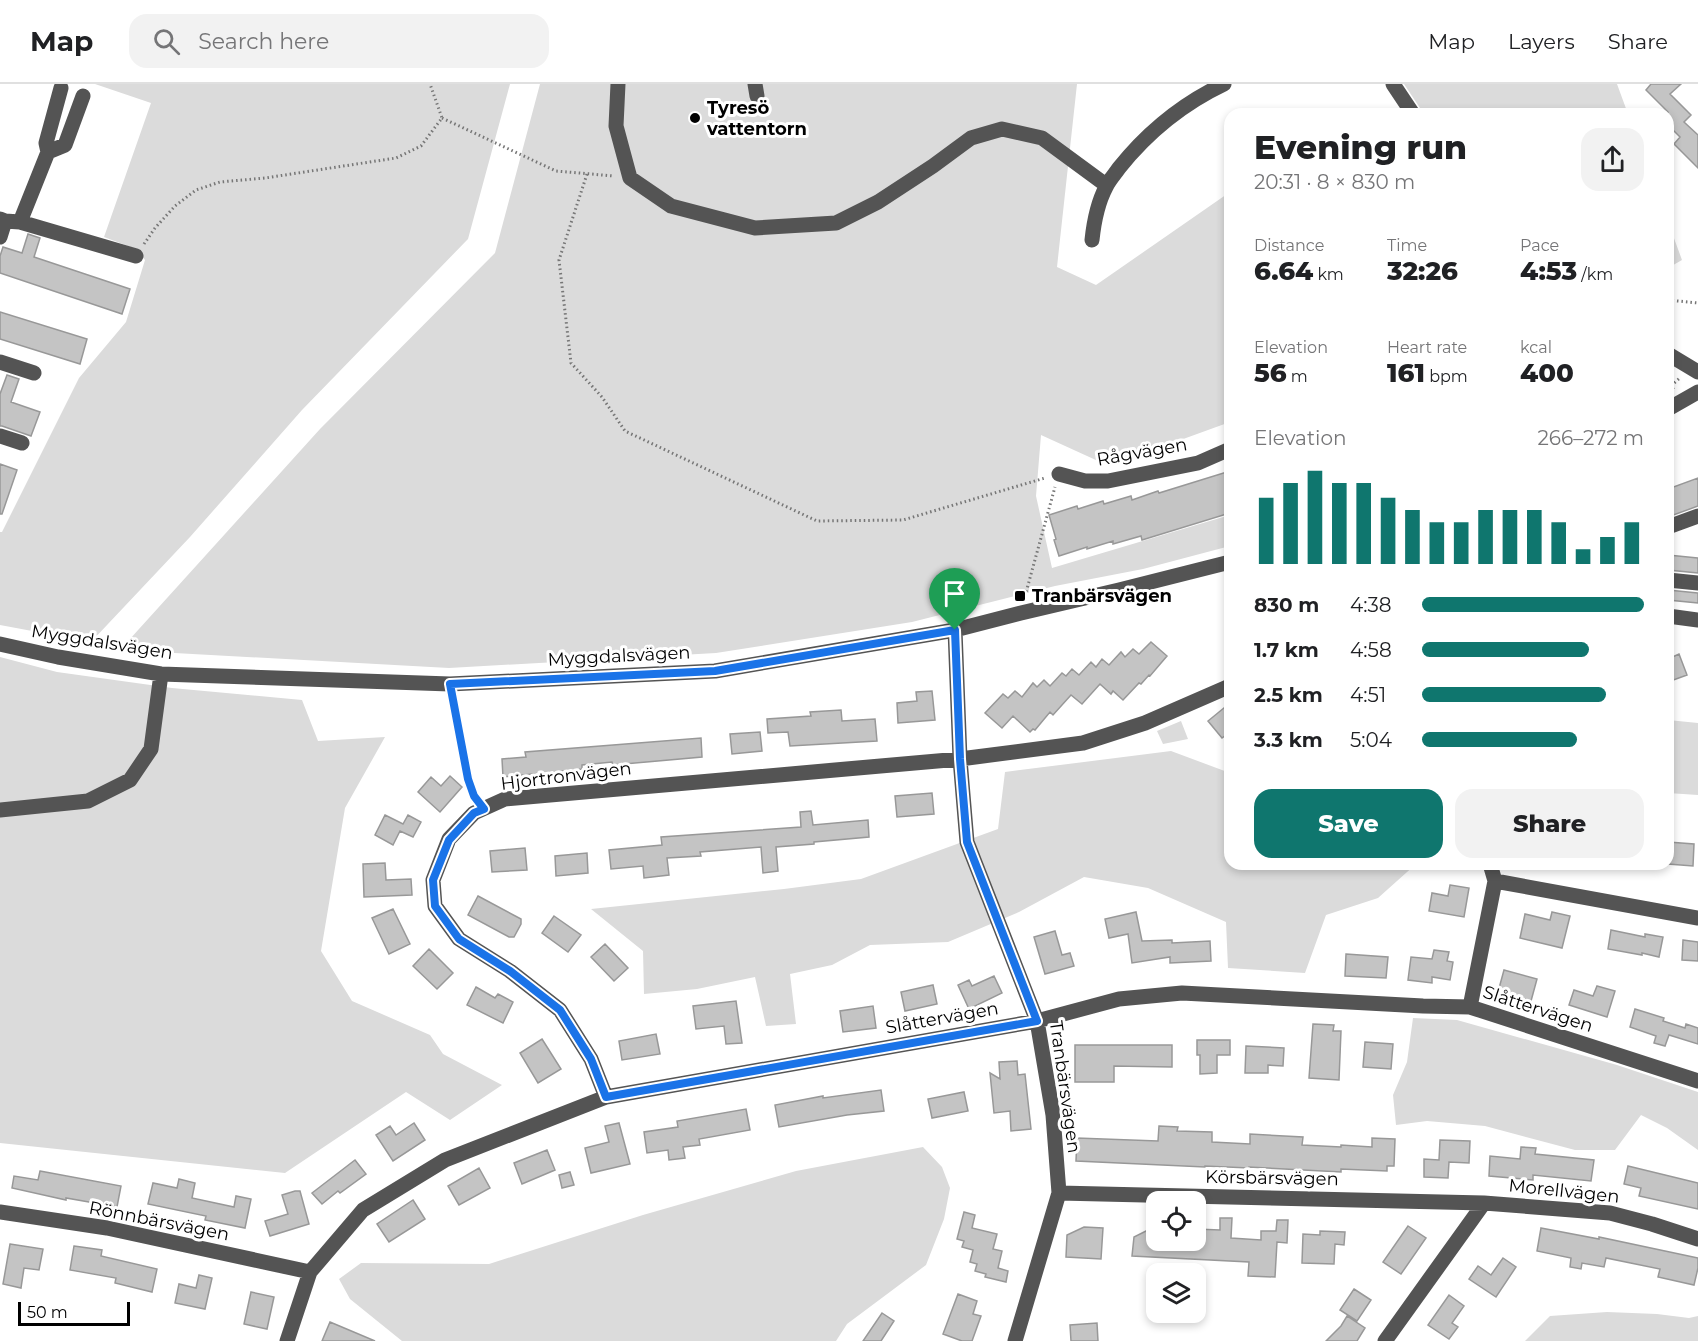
<!DOCTYPE html>
<html lang="en">
<head>
<meta charset="utf-8">
<style>
	body { margin:0; font-family:Montserrat,sans-serif; background:#f2f2f2; color:#202124; height:100vh; display:flex; flex-direction:column; font-size:22px; white-space:nowrap }
	* { box-sizing:border-box; margin:0 }
	p { font-size:20px; color:#757577 }
	.icon { flex:none; width:33px; height:33px; fill:none; stroke:currentColor; stroke-width:2; stroke-linecap:round; stroke-linejoin:round }
	.map { position:relative; flex:1; overflow:hidden }
	.sheet { position:absolute; left:1224px; top:24px; width:450px; height:762px; display:flex; flex-direction:column; background:#fff; border-radius:18px; box-shadow:0 3px 9px #0003 }
	.sheet>* { flex:none }
	.controls { position:absolute; left:1146px; top:1107px; display:grid; gap:12px }
	.controls a { display:grid; place-items:center; width:60px; height:60px; border-radius:12px; background:#fff; box-shadow:0 3px 9px #0003; font-size:30px }
	.scale { position:absolute; left:18px; bottom:15px; width:112px; box-sizing:border-box; padding-left:6px; border:3px solid #000; border-top:0; font-size:16px; line-height:21px; white-space:nowrap; color:#000; -webkit-text-stroke:4px #fff; paint-order:stroke }
	.pin { position:absolute; display:grid; place-items:center; width:51px; height:51px; color:#fff; margin:-62px -26px; border-radius:50% 50% 50% 0; rotate:-45deg; box-shadow:0 0 6px #0007 }
	.pin .icon { rotate:45deg }
	.round { display:grid; place-items:center; flex:none; width:63px; height:63px; border-radius:18px; background:#f2f2f2 }
	.overview { display:flex; align-items:center; justify-content:space-between; height:102px; padding:0 30px }
	h1 { font-size:33px; font-weight:800; line-height:45px }
	.figures { display:grid; grid-template-columns:repeat(3,1fr); gap:9px; height:102px; padding:6px 30px }
	.figures div { display:grid; align-content:center }
	.figures b { font-size:26px; font-weight:800 }
	.figures small { font-size:16px; font-weight:400 }
	.figures p { font-size:16px }
	.chart { height:168px; padding:12px 30px }
	.chart p { display:flex; justify-content:space-between }
	.chart svg { width:100%; height:108px; margin-top:6px; stroke:#0f766e; stroke-width:6 }
	.primary-button { display:flex; gap:12px; margin-top:auto; padding:12px 30px }
	.primary-button a { flex:1; height:69px; border-radius:18px; background:#0f766e; color:#fff; font-size:24px; font-weight:800; line-height:69px; text-align:center }
	.primary-button a+a { background:#f2f2f2; color:#202124 }
	ul { padding:0 30px; list-style:none; font-size:20px }
	li { display:grid; grid-template-columns:96px 72px 1fr; align-items:center; height:45px }
	li i { height:15px; border-radius:8px; background:#0f766e }
	header { display:flex; align-items:center; gap:36px; box-sizing:border-box; height:84px; padding:0 30px; background:#fff; border-bottom:2px solid #e0e0e0 }
	header strong { font-size:28px }
	nav { display:flex; gap:33px; margin-inline-start:auto; font-size:21px }
	.search { width:420px; height:54px; background:#f2f2f2; display:flex; align-items:center; gap:15px; box-sizing:border-box; padding:0 21px; border-radius:18px; color:#757577; font-size:22px }
	.map>svg:first-child { display:block }
	.green { fill:#dbdbdb }
	.building { fill:#c4c4c4; stroke:#989898; stroke-width:1.5 }
	.lines { fill:none; stroke-linecap:round; stroke-linejoin:round }
	.path { stroke:#767676; stroke-width:3; stroke-dasharray:1.5 3; stroke-linecap:butt }
	.minor { stroke:#545454; stroke-width:15 }
	.route-casing { stroke:#fff; stroke-width:12 }
	.route { stroke:#1a73e8; stroke-width:8 }
	.poi-dot { fill:#000; stroke:#fff; stroke-width:2 }
	.labels { text-anchor:middle; dominant-baseline:central; stroke-width:6; stroke-linejoin:round; paint-order:stroke }
	.poi-label { font-size:18px; font-weight:bold; fill:#000; stroke:#fff; text-anchor:start }
	.street-label { font-size:18px; fill:#000; stroke:#fff }
</style>
</head>
<body>
<header>
<strong>Map</strong>
<div class="search"><svg class="icon" aria-label="search" viewBox="0 0 24 24"><circle cx="10" cy="10" r="6"/><path d="M15 15l6 6"/></svg>Search here</div>
<nav><a>Map</a><a>Layers</a><a>Share</a></nav>
</header>
<div class="map">
<svg width="1698" height="1257" viewBox="0 0 1698 1257">
	<rect width="100%" height="100%" fill="#fff"/>
	<path class="green" d="M95,0H510L468,155L302,326L190,453L91,558L0,541V448H2L79,294L126,238L145,176L136,165L104,153L151,19Z
		M540,0H1077L1057,183L1096,201L1230,108V338L1109,382L1041,351L1036,412L1052,484L1230,431V462L1143,485L1055,502L912,538L716,569L449,584L120,566L320,345L495,169Z
		M1404,0H1617L1628,30H1424Z
		M1668,138L1682,176L1668,184Z
		M0,573L57,588L172,604L302,616L318,657L385,653L345,724L321,867L352,917L430,951L443,970L502,1001L450,1036L406,1008L285,1089L0,1059Z
		M1668,636L1698,639V711L1668,709Z
		M1181,637L1188,655L1163,660L1157,647Z
		M1171,667L1230,689V780H1416L1378,814L1326,831L1305,889L1228,884L1226,838L1148,804L1084,793L1019,828L948,858L870,861L832,881L790,890L796,940L766,942L755,893L697,905L644,910L643,867L591,825L784,805L861,795L998,745L1005,688Z
		M1413,934L1457,936L1617,981L1698,1008V1066L1667,1044L1641,1031L1615,1066H1575L1485,1042L1427,1037L1396,1041L1393,1011L1407,978Z
		M923,1063L942,1083L950,1104L944,1135L926,1181L847,1240L836,1257H402L350,1215L339,1195L361,1179L489,1180L643,1131L796,1087Z
		M1607,1228L1657,1230L1689,1234L1698,1232V1257H1525L1550,1232Z"/>
	<path class="building" d="M1651,0H1681L1670,10L1691,31L1684,38L1698,51V84L1674,60L1680,53L1668,41V28L1646,6Z
		M28,150L40,154L34,173L130,205L122,230L0,189V172L3,163L22,169Z
		M0,228L87,255L80,280L0,255Z
		M7,291L19,295L11,318L40,328L31,352L2,342H0V310Z
		M0,380L17,386L2,430H0Z
		M1230,387V429L1142,456L1141,452L1113,460V457L1087,465V463L1059,472L1054,456L1056,455L1049,431L1077,422L1078,425L1103,417L1104,420L1131,412L1132,416L1158,407L1159,409Z
		M1698,394V422L1668,433V405Z
		M1668,471L1698,474V489L1668,486Z
		M1668,506L1698,509V519L1668,516Z
		M1151,558L1167,572L1150,592L1149,591L1141,600L1139,599L1123,616L1113,607L1111,610L1100,600L1082,620L1071,611L1053,631L1050,628L1035,646L1033,645L1030,648L1013,632L1002,644L985,629L1003,610L1008,614L1015,607L1022,613L1033,599L1037,603L1044,596L1050,602L1062,589L1066,592L1072,585L1079,591L1091,578L1096,583L1102,575L1109,581L1121,568L1125,573L1133,565L1139,570Z
		M1679,570L1687,591L1668,598V575Z
		M932,607L935,636L898,639L897,619L917,617L916,608Z
		M1230,619V648L1222,654L1208,637Z
		M841,626L842,637L875,635L877,657L790,662L788,648L768,649L767,635L811,632L810,628Z
		M760,648L762,667L732,670L730,650Z
		M701,654L702,673L613,681L612,678L582,681V685L503,693L502,675L526,673L525,668Z
		M450,692L462,703L440,728L418,708L431,693L441,702Z
		M932,709L934,730L897,733L895,712Z
		M811,727L813,741L868,736L869,753L814,758V760L776,763L778,787L763,789L761,763L700,768L701,772L667,774L669,791L644,794L643,782L611,785L609,766L662,761L661,753L801,743L800,728Z
		M385,731L403,740L408,731L421,738L413,753L400,747L393,761L375,751Z
		M1668,758L1694,760L1693,782L1668,780Z
		M525,764L527,786L492,788L490,767Z
		M587,769L588,789L556,792L555,772Z
		M385,779L386,796L411,795L412,811L364,813L363,780Z
		M1450,801L1469,804L1464,833L1429,827L1432,809L1448,812Z
		M478,812L521,835V840L514,853H509L468,831Z
		M393,825L410,860L389,870L372,834Z
		M1136,828L1142,857L1172,856V859L1210,857L1211,877L1170,879V873L1132,879L1128,850L1109,854L1105,835Z
		M1552,828L1570,832L1562,864L1520,854L1525,830L1550,836Z
		M554,832L581,851L568,868L542,849Z
		M1611,846L1645,853V850L1663,853L1659,873L1642,869V871L1608,865Z
		M1055,847L1062,871L1070,869L1074,882L1045,890L1034,853Z
		M1683,856L1698,858V877L1682,876Z
		M605,860L628,884L614,897L591,873Z
		M429,865L453,889L437,905L413,882Z
		M1434,866L1449,868L1447,877L1453,878L1450,896L1432,893V899L1408,896L1411,873L1432,875Z
		M1346,870L1388,873L1386,894L1345,892Z
		M1504,886L1537,895L1531,917L1498,908Z
		M994,892L1002,909L969,925L958,901L969,896L972,902Z
		M933,901L937,920L905,927L901,908Z
		M1597,902L1615,907L1607,933L1569,921L1574,906L1593,912Z
		M476,903L495,914L498,910L513,918L503,939L467,921Z
		M736,917L742,959L726,960L724,942L696,945L693,922Z
		M873,922L876,944L843,948L840,927Z
		M1635,925L1664,934L1663,937L1685,944L1686,940L1698,944V960L1669,951L1665,962L1654,959L1656,952L1630,943Z
		M1313,940L1334,941L1333,947H1341L1339,996L1309,994Z
		M656,950L660,970L622,976L619,957Z
		M542,955L561,985L538,999L520,969Z
		M1197,956H1230V971H1217V989L1200,990V971H1197Z
		M1365,958L1393,960L1391,985L1363,983Z
		M1075,961H1172V983L1114,982V998H1075Z
		M1246,962L1284,964L1283,982L1268,981V989H1245Z
		M1017,977L1018,991L1025,990L1031,1045L1011,1047L1010,1027L994,1029L990,989L1000,995L999,978Z
		M881,1006L884,1027L847,1031L779,1043L775,1021L823,1012V1014Z
		M964,1008L968,1027L932,1034L928,1015Z
		M746,1025L750,1046L699,1055L700,1061L683,1063L685,1074L669,1076L668,1066L647,1069L644,1048L678,1043L677,1037Z
		M414,1039L425,1056L393,1077L376,1051L390,1042L396,1051Z
		M619,1039L630,1080L591,1089L585,1064L609,1058L605,1042Z
		M1159,1042L1178,1043L1177,1047L1212,1048V1058L1250,1060V1050L1303,1053L1302,1061L1341,1063V1061L1372,1063V1054L1395,1055L1394,1082H1387V1087L1341,1085V1088L1249,1083V1084L1205,1082V1083L1076,1077L1077,1054L1158,1057Z
		M1440,1056L1470,1057L1469,1079L1449,1078L1448,1094L1424,1093V1075L1439,1076Z
		M1521,1063L1536,1064L1535,1070L1594,1076L1591,1097L1533,1091V1096L1489,1092L1490,1072L1520,1075Z
		M547,1066L555,1086L522,1100L514,1079Z
		M355,1076L366,1090L340,1109L338,1107L322,1120L312,1109Z
		M1628,1082L1698,1099V1125L1639,1112L1641,1104L1624,1100Z
		M479,1084L490,1104L459,1121L448,1102Z
		M40,1087L121,1102L117,1123L66,1114V1116L12,1104L14,1092L38,1096Z
		M570,1088L574,1101L562,1104L559,1091Z
		M179,1095L195,1099L192,1114L234,1123L236,1112L251,1115L245,1144L205,1136L206,1132L148,1120L153,1099L177,1104Z
		M295,1107H300L309,1140L270,1152L265,1137L288,1130L282,1111Z
		M413,1116L425,1135L389,1158L377,1140Z
		M964,1128L975,1131L972,1144L997,1150L993,1165L1002,1167L998,1184L1008,1187L1006,1198L985,1193L986,1190L975,1187L977,1180L970,1178L973,1166L962,1163L964,1157L957,1155Z
		M1220,1134H1232L1231,1154L1261,1156V1147H1276L1277,1136H1288L1287,1159L1277,1158L1275,1193L1248,1192L1249,1178L1132,1172L1134,1153L1156,1142V1156H1196V1145L1220,1146Z
		M1408,1142L1426,1154L1401,1190L1383,1178Z
		M1084,1143L1103,1144L1101,1175L1066,1173L1067,1151Z
		M1541,1144L1599,1155V1153L1698,1174V1184L1694,1201L1658,1193L1660,1185L1606,1174L1604,1183L1582,1179L1581,1185L1570,1183L1571,1174L1537,1167Z
		M1320,1147L1345,1148L1344,1161L1335,1160L1334,1180L1302,1179L1303,1150L1320,1151Z
		M10,1160L43,1165L39,1186L24,1184L21,1204L3,1200Z
		M74,1162L102,1166L101,1172L157,1185L152,1208L115,1199L116,1194L70,1186Z
		M1503,1174L1516,1183L1496,1213L1469,1195L1478,1182L1491,1191Z
		M199,1191L212,1194L205,1225L175,1219L179,1200L196,1204Z
		M1354,1205L1371,1216L1357,1237L1340,1226Z
		M251,1208L274,1213L267,1245L244,1240Z
		M958,1210L977,1217L973,1230L981,1232L972,1257H962L943,1250Z
		M1449,1211L1464,1222L1452,1239L1458,1243L1449,1255L1428,1241Z
		M882,1229L894,1237L881,1257H863Z
		M1347,1232L1365,1244L1357,1257H1326L1341,1242Z
		M330,1238L375,1257H322Z
		M1097,1239L1098,1257H1071L1070,1241Z"/>
	<g class="lines">
		<path class="path" d="M442,34L556,87L614,92
			M587,90L559,176L571,279L602,313L625,347L817,437L903,436L1045,394
			M144,160L155,144L175,122L196,106L220,98L265,94L396,74L421,62L442,34L430,0
			M1668,216L1698,219
			M1668,287L1671,302L1674,306
			M1671,302L1681,293
			M1025,512L1055,403
			M452,613L468,695L476,714"/>
		<path class="minor" d="M618,0L616,42L630,94L671,122L755,144L836,139L878,118L933,82L971,54L1002,45L1042,54L1106,101
			M755,0L757,12
			M1393,0L1413,30
			M61,4L46,59L48,68L65,61L83,12
			M0,135L5,137L20,138L136,172
			M20,138L48,68
			M0,153L5,137
			M1092,156C1094,137 1097,120 1106,103C1109,96 1115,90 1119,84C1147,49 1184,19 1224,0
			M1668,270L1698,288
			M0,278L34,289
			M1668,325L1698,308
			M0,352L22,359
			M1059,390L1085,397H1108L1198,379L1230,365
			M1668,443L1698,432
			M1668,496L1698,499
			M1668,532L1698,536
			M955,546L960,675L967,758L1037,937L1053,1031L1059,1109L1015,1257
			M0,560L58,573L161,590L450,600L715,587L955,546L1021,529L1119,506L1230,478
			M0,726L88,717L130,696L151,665L161,590
			M1495,797L1698,834
			M1470,923L1495,797L1490,780
			M606,1013L591,975L560,926L510,887L459,855L435,822L433,796L449,755L474,729L505,715L960,675L1083,659L1145,639L1230,602
			M1059,1109L1484,1119
			M0,1128L107,1144L310,1188
			M287,1257L310,1188L363,1126L445,1076L606,1013L1037,937L1119,915L1182,909L1423,922L1470,923L1698,997
			M1385,1257L1484,1119L1610,1129L1652,1140L1698,1155"/>
	</g>
	<g class="lines">
		<g class="route-casing">
			<path id="route" d="M955,546L960,675L967,758L1037,937L606,1013L591,975L560,926L510,887L459,855L435,822L433,796L449,756L474,729L484,725L474,712L468,695L450,600L715,587Z"/>
		</g>
		<use href="#route" class="route"/>
	</g>
	<g class="poi-dot">
		<circle cx="695" cy="34" r="6"/>
		<rect x="1014" y="506" width="12" height="12" rx="3"/>
	</g>
	<g class="labels">
		<g class="poi-label">
			<text x="707" y="24">Tyresö<tspan x="707" dy="21">vattentorn</tspan></text>
			<text x="1032" y="512">Tranbärsvägen</text>
		</g>
		<g class="street-label">
			<text transform="translate(1142 368) rotate(-10)">Rågvägen</text>
			<text transform="translate(102 558) rotate(9)">Myggdalsvägen</text>
			<text transform="translate(619 572) rotate(-3)">Myggdalsvägen</text>
			<text transform="translate(566 692) rotate(-7)">Hjortronvägen</text>
			<text transform="translate(1538 925) rotate(18)">Slåttervägen</text>
			<text transform="translate(942 934) rotate(-10)">Slåttervägen</text>
			<text transform="translate(1065 1003) rotate(82)">Tranbärsvägen</text>
			<text transform="translate(1272 1094) rotate(1)">Körsbärsvägen</text>
			<text transform="translate(1564 1107) rotate(6)">Morellvägen</text>
			<text transform="translate(159 1137) rotate(11)">Rönnbärsvägen</text>
		</g>
	</g>
</svg>
<div class="controls">
<a><svg class="icon" aria-label="locate" viewBox="0 0 24 24"><circle cx="12" cy="12" r="6"/><path d="M12 2v4M12 18v4M2 12h4M18 12h4"/></svg></a>
<a><svg class="icon" aria-label="layers" viewBox="0 0 24 24"><path d="M12 4l9 5-9 5-9-5zM3 14l9 5 9-5"/></svg></a>
</div>
<div class="scale">50 m</div>
<div class="pin" style="left:955px;top:546px;background:#1e9e55"><svg class="icon" aria-label="arrive" viewBox="0 0 24 24"><path d="M6 21V4h12l-3 4 3 4H6"/></svg></div>
<section class="sheet">
<div class="overview"><div><h1>Evening run</h1><p>20:31 · 8 × 830 m</p></div><a class="round"><svg class="icon" aria-label="share" viewBox="0 0 24 24"><path d="M12 15V3M7 8l5-5 5 5M5 13v7h14v-7"/></svg></a></div>
<div class="figures">
<div><p>Distance</p><b>6.64<small> km</small></b></div>
<div><p>Time</p><b>32:26</b></div>
<div><p>Pace</p><b>4:53<small> /km</small></b></div>
</div>
<div class="figures">
<div><p>Elevation</p><b>56<small> m</small></b></div>
<div><p>Heart rate</p><b>161<small> bpm</small></b></div>
<div><p>kcal</p><b>400</b></div>
</div>
<div class="chart"><p><span>Elevation</span>266–272 m</p>
<svg viewBox="0 0 160 44" preserveAspectRatio="none"><path d="M5 44V17M15 44V11M25 44V6M35 44V11M45 44V11M55 44V17M65 44V22M75 44V27M85 44V27M95 44V22M105 44V22M115 44V22M125 44V27M135 44V38M145 44V33M155 44V27"/></svg>
</div>
<ul>
<li><b>830 m</b>4:38<i style="width:100%"></i></li>
<li><b>1.7 km</b>4:58<i style="width:75%"></i></li>
<li><b>2.5 km</b>4:51<i style="width:83%"></i></li>
<li><b>3.3 km</b>5:04<i style="width:70%"></i></li>
</ul>
<div class="primary-button"><a>Save</a><a>Share</a></div>
</section>
</div>
</body>
</html>
